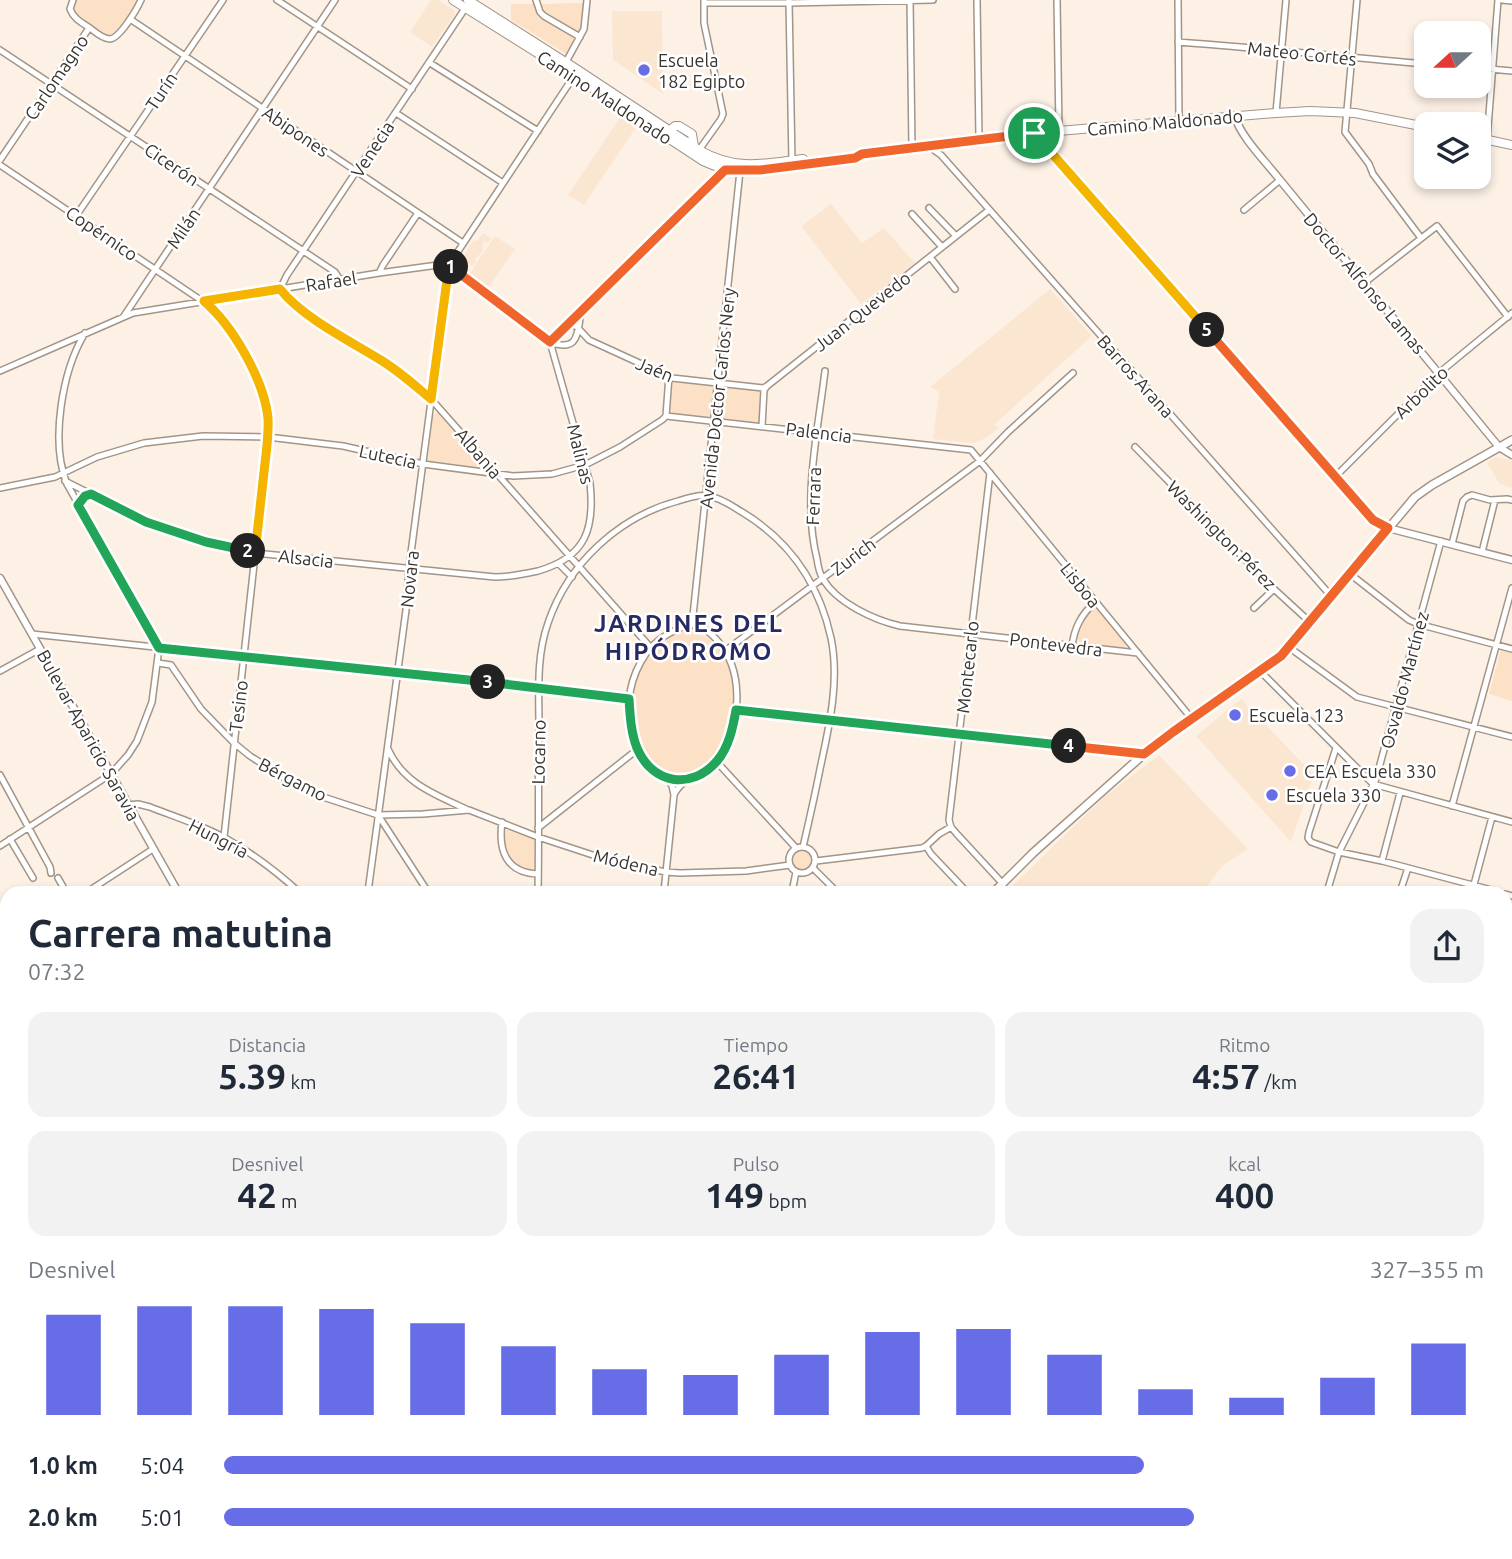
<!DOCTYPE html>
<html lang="es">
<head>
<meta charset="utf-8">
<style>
	body { margin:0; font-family:Ubuntu,sans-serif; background:#f2f2f3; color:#1f2937; height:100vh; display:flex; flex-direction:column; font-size:26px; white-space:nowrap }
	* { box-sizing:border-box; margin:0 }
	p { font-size:23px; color:#747a83 }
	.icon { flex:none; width:38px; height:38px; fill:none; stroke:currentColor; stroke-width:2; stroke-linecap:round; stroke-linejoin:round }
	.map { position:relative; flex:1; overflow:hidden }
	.side { position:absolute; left:0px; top:886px; width:1512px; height:674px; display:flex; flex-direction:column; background:#fff; border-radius:21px 21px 0 0; box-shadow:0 4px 10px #0003 }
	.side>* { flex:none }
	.needle { width:46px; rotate:249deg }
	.controls { position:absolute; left:1414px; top:21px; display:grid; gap:14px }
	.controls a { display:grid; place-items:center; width:77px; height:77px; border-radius:14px; background:#fff; box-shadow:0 4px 10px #0003; font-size:35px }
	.pin { position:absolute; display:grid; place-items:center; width:60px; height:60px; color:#fff; margin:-30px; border:4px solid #fff; border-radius:50%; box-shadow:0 2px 7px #0007 }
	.km { position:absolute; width:35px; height:35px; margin:-18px; border-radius:50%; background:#222; color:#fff; font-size:19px; line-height:35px; text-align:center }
	.round { display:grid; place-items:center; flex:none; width:74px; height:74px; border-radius:21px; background:#f2f2f3 }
	.summary { display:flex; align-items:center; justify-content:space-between; height:119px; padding:0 28px }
	h1 { font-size:38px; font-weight:700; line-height:52px }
	.metrics { display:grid; grid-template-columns:repeat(3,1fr); gap:10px; height:119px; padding:7px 28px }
	.metrics div { display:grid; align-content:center; border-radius:18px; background:#f2f2f3; text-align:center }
	.metrics b { font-size:35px; font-weight:700 }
	.metrics small { font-size:19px; font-weight:400 }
	.metrics p { font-size:19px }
	.chart { height:196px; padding:14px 28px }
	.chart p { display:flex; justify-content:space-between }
	.chart svg { width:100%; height:126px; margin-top:7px; stroke:#666de6; stroke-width:6 }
	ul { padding:0 28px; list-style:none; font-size:23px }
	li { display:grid; grid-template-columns:112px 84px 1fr; align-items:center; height:52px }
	li i { height:18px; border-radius:9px; background:#666de6 }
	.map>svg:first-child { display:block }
	.built { fill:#fbe6d2 }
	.green { fill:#fce1c7 }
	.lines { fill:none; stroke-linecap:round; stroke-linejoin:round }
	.minor-casing { stroke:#a29587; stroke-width:8 }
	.tertiary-casing { stroke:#a29587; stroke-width:9 }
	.secondary-casing { stroke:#a29587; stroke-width:10 }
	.primary-casing { stroke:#a29587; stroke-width:10 }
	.minor { stroke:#fff; stroke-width:5 }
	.tertiary { stroke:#fff; stroke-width:6 }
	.secondary { stroke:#fff; stroke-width:7 }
	.primary { stroke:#fff; stroke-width:8 }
	.split-1-casing { stroke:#fff; stroke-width:14 }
	.split-2-casing { stroke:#fff; stroke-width:14 }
	.split-3-casing { stroke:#fff; stroke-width:14 }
	.split-4-casing { stroke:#fff; stroke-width:14 }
	.split-5-casing { stroke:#fff; stroke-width:14 }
	.split-6-casing { stroke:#fff; stroke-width:14 }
	.split-1 { stroke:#f0652b; stroke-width:9 }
	.split-2 { stroke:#f5b400; stroke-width:9 }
	.split-3 { stroke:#22a559; stroke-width:9 }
	.split-4 { stroke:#22a559; stroke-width:9 }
	.split-5 { stroke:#f0652b; stroke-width:9 }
	.split-6 { stroke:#f5b400; stroke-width:9 }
	.poi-dot { fill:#666de6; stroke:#fff; stroke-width:2.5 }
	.labels { text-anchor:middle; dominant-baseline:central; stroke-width:5; stroke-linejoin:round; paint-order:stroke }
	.street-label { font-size:18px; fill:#3a342f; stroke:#fff }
	.poi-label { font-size:18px; fill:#3a342f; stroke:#fff; text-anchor:start }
	.district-label { font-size:24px; font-weight:bold; letter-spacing:2px; fill:#272a64; stroke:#fff }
</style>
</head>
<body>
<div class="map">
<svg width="1512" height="1559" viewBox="0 0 1512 1559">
	<rect width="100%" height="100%" fill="#fdf1e6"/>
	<path class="built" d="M431,0H438L454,10L455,14L432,47L410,32Z
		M612,11H662L663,94L613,60Z
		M621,116L637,126L584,205L568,195Z
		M831,204L862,243L884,228L915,263L861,304L801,226Z
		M483,233L491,238L488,243L484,241L482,245L483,246L482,249L484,250L475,259L476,261L473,266L470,265L461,259L474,240L477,241Z
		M495,236L515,249L489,287L470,273Z
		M1050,289L1092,336L994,425L999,428L986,438L973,443L933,439L939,392L930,387Z
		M1496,457L1512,461V488L1499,483L1487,463Z
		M1241,699L1314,775L1291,842L1196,736Z
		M1159,755L1248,849L1222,866L1203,892H1022L1010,888L1103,798Z
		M1505,1150L1512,1152L1511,1192L1505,1191Z"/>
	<path class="green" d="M76,0H139L117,34L112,36L102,34L76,16L73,11Z
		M584,3L583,21L581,31L578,33C565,25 546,19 539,4Z
		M511,4H534L541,17L575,37L576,39L568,55L511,20Z
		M673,381L714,385L711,416C698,418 679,418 669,410L670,385Z
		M726,387L762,391L760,423L718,418L721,389Z
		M438,412L484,463V467L482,470L429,463L428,461L432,417L434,414Z
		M1096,607L1127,643L1124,648L1120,649L1080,644C1072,631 1084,614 1096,607Z
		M690,630C751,647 748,745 697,772C683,779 670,780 657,771C640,759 633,734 632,714C631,677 650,635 690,630Z
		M1501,649L1512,652V701L1489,694Z
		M512,829L534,840L535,866L532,870C509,870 504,852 503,833L506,830Z
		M792 861a11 11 0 1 1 22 0a11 11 0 1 1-22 0Z
		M818,1552H1091L1092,1559H821Z"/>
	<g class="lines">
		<g class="minor-casing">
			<path id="minor" d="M73,0L70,9C74,19 81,22 90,28C95,32 103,39 110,39C120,38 137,9 141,0
				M277,0L412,89
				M536,0L540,12L544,16L580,37
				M910,0L912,148
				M977,0L979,139
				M1057,0L1059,131
				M1178,0L1179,121
				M1357,0L1345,132L1369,164L1373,174L1421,238
				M1502,0L1512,1
				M789,1L792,163
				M704,3H789L933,0
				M466,7L287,275L280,289C301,317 348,340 379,359C398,370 414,385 431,399L651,648
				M130,19L463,243
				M1178,42C1261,48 1344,57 1426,64
				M0,50L335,272L340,280
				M566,62L584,29L587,0
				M430,63L538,131
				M1479,68L1512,71
				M396,113L503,183
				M1276,113L1286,0
				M1487,140L1498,0
				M928,146L941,155L1332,597
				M699,150L721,119L723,114L704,23V0
				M0,160L89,28
				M0,165L211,307C243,343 267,387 268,437L224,837
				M929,208L956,236
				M1244,210L1280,180
				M912,214L942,247
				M76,216L223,0
				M930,257L955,289
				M449,265L550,342C579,353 577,333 581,313
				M379,273L383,265L418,213
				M1364,283L1437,226L1508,317
				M124,316L335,0
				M569,325L576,326L589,340L672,378L763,388L767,386
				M550,342L725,170
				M0,371L133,313L379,273L438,265H449
				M825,371C818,431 802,500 817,559C818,566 819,573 823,579C837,603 874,620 900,626L1138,653
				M666,416L971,450L1192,719
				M762,426L764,390L767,386L989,210
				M1135,447L1274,589L1311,623
				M990,473L949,820L951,827L956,833L1003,884
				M1336,476L1439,373L1512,313
				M65,481L146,522L206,542L255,553L495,577C510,577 524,574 538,571C586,557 595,529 590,483L550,342
				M0,488L55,477L97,457L144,443L203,436L268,437L343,446L423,464L513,476L552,474L585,465L620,447L662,420L666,416L669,376
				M1452,544L1463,501L1467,497L1472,495L1490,500L1507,499L1512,500
				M1482,552L1495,500
				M559,564L572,577
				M1350,574L1409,620L1418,624L1512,649
				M1254,608L1274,589
				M692,625L740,171
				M32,634L530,687L629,699
				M1072,647C1074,628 1081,615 1095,602
				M1290,648L1357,697L1512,737
				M725,651L980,461L1008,432L1073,373
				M158,663L171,665L201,709L234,743L250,756L295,785L317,795L378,815L428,892
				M0,671L40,649
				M1261,672L1373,784L1512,822
				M736,710L1144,754
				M1336,748L1309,832L1308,838L1311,842L1339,852L1382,861L1499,892
				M388,749C403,783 434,794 466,809
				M716,761L796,848
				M0,775L50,867L51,873
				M674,795C683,775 709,774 721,754C742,720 744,669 716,639C710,633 702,625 693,625C685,625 675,630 668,634C645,646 631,675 629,701C628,736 645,787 688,779
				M128,805L138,804L150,807C175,817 202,825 225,838C252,853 277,872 299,892
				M1452,806L1512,588
				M378,815L423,814L469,810L538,837L611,861L666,872L680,873L746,871L790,865
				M502,822C498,850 506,873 538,874
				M538,828L638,749
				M10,839L33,878
				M0,846L111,774L128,755L137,741L152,702L159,648L67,484C50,442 62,371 85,333
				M926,846L931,854L967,892
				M789 860a13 13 0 1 1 26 0a13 13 0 1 1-26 0Z
				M816,861L922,848L926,846L939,834L951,827
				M1382,861L1400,793
				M813,868L837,892
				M58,878L66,892
				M87,892L153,849
				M368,892L406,610L409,568L449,265L574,76
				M538,892C539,838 538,783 539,728C539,693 536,657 548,623C568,564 618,517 678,501C687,498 700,494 709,496C721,498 732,506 742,512C790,541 819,583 831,638C840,681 829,727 820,769C815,795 809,821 803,847
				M664,892L674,795L672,786L667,778
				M792,892L796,872
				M1327,892L1339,852L1376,779L1441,541
				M1400,892L1408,868
				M1472,892L1492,817
				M1505,894L1512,896
				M1505,915L1512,912
				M0,968L7,961
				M0,977L7,990
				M1505,978L1512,980
				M0,1030L7,1041
				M1505,1031L1512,1006
				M1505,1050L1512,1052
				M1505,1123L1512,1125
				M0,1140L7,1152
				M1505,1196L1512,1198
				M0,1247L7,1260
				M1505,1248L1512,1222
				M0,1318L7,1313
				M1505,1343L1512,1345
				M0,1409L7,1422
				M1505,1416L1512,1418
				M1509,1490L1512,1480
				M1505,1551L1512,1553
				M76,1552L80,1559
				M198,1552L202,1559
				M318,1552L322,1559
				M399,1552L403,1559
				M688,1552L692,1559
				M813,1552L817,1559
				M1241,1552L1260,1559
				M107,1559L118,1552
				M1283,1559L1285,1552
				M1353,1559L1355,1552"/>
		</g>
		<g class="tertiary-casing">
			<path id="tertiary" d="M1235,116C1239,135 1267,163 1280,180L1499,447L1512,455
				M1034,133L1373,520L1388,528L1512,560
				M0,578L178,892
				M1505,1270L1512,1272
				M1505,1282L1512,1284
				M1098,1552L1099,1559"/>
		</g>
		<g class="secondary-casing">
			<path id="secondary" d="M994,892L1033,853L1144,754L1173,732L1281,656L1415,497L1432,485L1512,440
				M0,1531L7,1529
				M0,1552L7,1550
				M469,1552L499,1559
				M518,1552L547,1559"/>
		</g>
		<g class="primary-casing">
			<path id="primary" d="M453,0L574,76L703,161C733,176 763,170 795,166C815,163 835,160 855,158L862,154L1034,133L1276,113L1310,111L1355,113L1426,127
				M468,0L578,70L699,150C736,171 763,164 803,159
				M668,132L675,126H679L692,134L694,147
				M1479,138L1512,145"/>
		</g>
		<use href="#minor" class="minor"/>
		<use href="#tertiary" class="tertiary"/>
		<use href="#secondary" class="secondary"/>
		<use href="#primary" class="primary"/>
	</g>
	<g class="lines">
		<g class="split-1-casing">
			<path id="split-1" d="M451,267L550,342L725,170H760L855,158L862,154L1034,133"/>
		</g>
		<g class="split-2-casing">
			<path id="split-2" d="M248,551L255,553C258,526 261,499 264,472C266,454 269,436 268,418C264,380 233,326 204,301L280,289C302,317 348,340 379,359C398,370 414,385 431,399L449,265L451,267"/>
		</g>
		<g class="split-3-casing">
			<path id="split-3" d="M248,551L206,542L146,522L91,494L85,496L78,505L159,648L488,682"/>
		</g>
		<g class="split-4-casing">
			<path id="split-4" d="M488,682L629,699C630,716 631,733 637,748C652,784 691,791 717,761C729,747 733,727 736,710L1069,746"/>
		</g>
		<g class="split-5-casing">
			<path id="split-5" d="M1069,746L1144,754L1173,732L1281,656L1388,528L1373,520L1207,330"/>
		</g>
		<g class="split-6-casing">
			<path id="split-6" d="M1034,133L1207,330"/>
		</g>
		<use href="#split-1" class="split-1"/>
		<use href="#split-2" class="split-2"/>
		<use href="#split-3" class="split-3"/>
		<use href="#split-4" class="split-4"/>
		<use href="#split-5" class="split-5"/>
		<use href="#split-6" class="split-6"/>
	</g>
	<g class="poi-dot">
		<circle cx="644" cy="70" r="7"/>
		<circle cx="1235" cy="715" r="7"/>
		<circle cx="1290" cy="771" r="7"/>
		<circle cx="1272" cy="795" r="7"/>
	</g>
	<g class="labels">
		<g class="street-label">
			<text transform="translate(1302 53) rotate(6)">Mateo Cortés</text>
			<text transform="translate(56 77) rotate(-56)">Carlomagno</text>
			<text transform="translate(161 91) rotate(-56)">Turín</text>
			<text transform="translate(605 97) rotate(33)">Camino Maldonado</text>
			<text transform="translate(1165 122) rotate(-5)">Camino Maldonado</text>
			<text transform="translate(296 131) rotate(34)">Abipones</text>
			<text transform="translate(372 149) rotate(-57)">Venecia</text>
			<text transform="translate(172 164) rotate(34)">Cicerón</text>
			<text transform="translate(183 228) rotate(-56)">Milán</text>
			<text transform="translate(102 233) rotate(34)">Copérnico</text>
			<text transform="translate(331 281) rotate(-9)">Rafael</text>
			<text transform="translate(1365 283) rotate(50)">Doctor Alfonso Lamas</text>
			<text transform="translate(862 311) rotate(-38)">Juan Quevedo</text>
			<text transform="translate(655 369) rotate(22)">Jaén</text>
			<text transform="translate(1136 376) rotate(48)">Barros Arana</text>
			<text transform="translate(1421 392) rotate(-44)">Arbolito</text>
			<text transform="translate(717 398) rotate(-84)">Avenida Doctor Carlos Nery</text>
			<text transform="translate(819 432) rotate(7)">Palencia</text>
			<text transform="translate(479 453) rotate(49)">Albania</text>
			<text transform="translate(581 454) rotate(76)">Malinas</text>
			<text transform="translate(388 456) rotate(12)">Lutecia</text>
			<text transform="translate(813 496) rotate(-88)">Ferrara</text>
			<text transform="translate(1222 535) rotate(45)">Washington Pérez</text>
			<text transform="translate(853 556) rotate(-37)">Zurich</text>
			<text transform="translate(306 558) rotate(6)">Alsacia</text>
			<text transform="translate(409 579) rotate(-84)">Novara</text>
			<text transform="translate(1081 585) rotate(51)">Lisboa</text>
			<text transform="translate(1056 644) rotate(7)">Pontevedra</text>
			<text transform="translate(967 667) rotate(-84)">Montecarlo</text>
			<text transform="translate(1404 680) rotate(-75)">Osvaldo Martínez</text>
			<text transform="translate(238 706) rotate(-83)">Tesino</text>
			<text transform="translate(89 735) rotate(61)">Bulevar Aparicio Saravia</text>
			<text transform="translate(538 752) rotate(-89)">Locarno</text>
			<text transform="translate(293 779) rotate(27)">Bérgamo</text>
			<text transform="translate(219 838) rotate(27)">Hungría</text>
			<text transform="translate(626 862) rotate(13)">Módena</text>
		</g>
		<g class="poi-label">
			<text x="658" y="60">Escuela<tspan x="658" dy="21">182 Egipto</tspan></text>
			<text x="1249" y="715">Escuela 123</text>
			<text x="1304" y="771">CEA Escuela 330</text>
			<text x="1286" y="795">Escuela 330</text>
		</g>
		<g class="district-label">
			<text x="689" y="623">JARDINES DEL<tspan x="689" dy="28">HIPÓDROMO</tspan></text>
		</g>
	</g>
</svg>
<div class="controls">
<a><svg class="needle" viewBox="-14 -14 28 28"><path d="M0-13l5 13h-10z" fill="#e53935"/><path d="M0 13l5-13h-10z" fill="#747a83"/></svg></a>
<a><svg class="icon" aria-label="layers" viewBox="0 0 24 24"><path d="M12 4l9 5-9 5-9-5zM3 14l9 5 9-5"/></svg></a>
</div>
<div class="pin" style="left:1034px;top:133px;background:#1e9e55"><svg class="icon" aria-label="arrive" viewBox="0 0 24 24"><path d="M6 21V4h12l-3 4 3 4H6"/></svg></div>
<b class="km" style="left:451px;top:267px">1</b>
<b class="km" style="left:248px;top:551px">2</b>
<b class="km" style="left:488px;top:682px">3</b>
<b class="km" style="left:1069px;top:746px">4</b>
<b class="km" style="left:1207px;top:330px">5</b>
<section class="side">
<div class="summary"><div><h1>Carrera matutina</h1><p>07:32</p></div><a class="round"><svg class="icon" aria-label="share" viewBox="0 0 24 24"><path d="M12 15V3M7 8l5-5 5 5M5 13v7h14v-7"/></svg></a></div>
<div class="metrics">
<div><p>Distancia</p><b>5.39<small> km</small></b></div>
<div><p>Tiempo</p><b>26:41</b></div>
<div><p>Ritmo</p><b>4:57<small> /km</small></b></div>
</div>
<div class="metrics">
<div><p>Desnivel</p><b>42<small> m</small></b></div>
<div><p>Pulso</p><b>149<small> bpm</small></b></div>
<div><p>kcal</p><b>400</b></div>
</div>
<div class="chart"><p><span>Desnivel</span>327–355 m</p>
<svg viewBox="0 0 160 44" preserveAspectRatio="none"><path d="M5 44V9M15 44V6M25 44V6M35 44V7M45 44V12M55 44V20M65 44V28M75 44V30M85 44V23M95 44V15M105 44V14M115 44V23M125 44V35M135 44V38M145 44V31M155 44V19"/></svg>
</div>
<ul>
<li><b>1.0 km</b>5:04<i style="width:73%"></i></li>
<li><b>2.0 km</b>5:01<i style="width:77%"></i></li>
</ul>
</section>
</div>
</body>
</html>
